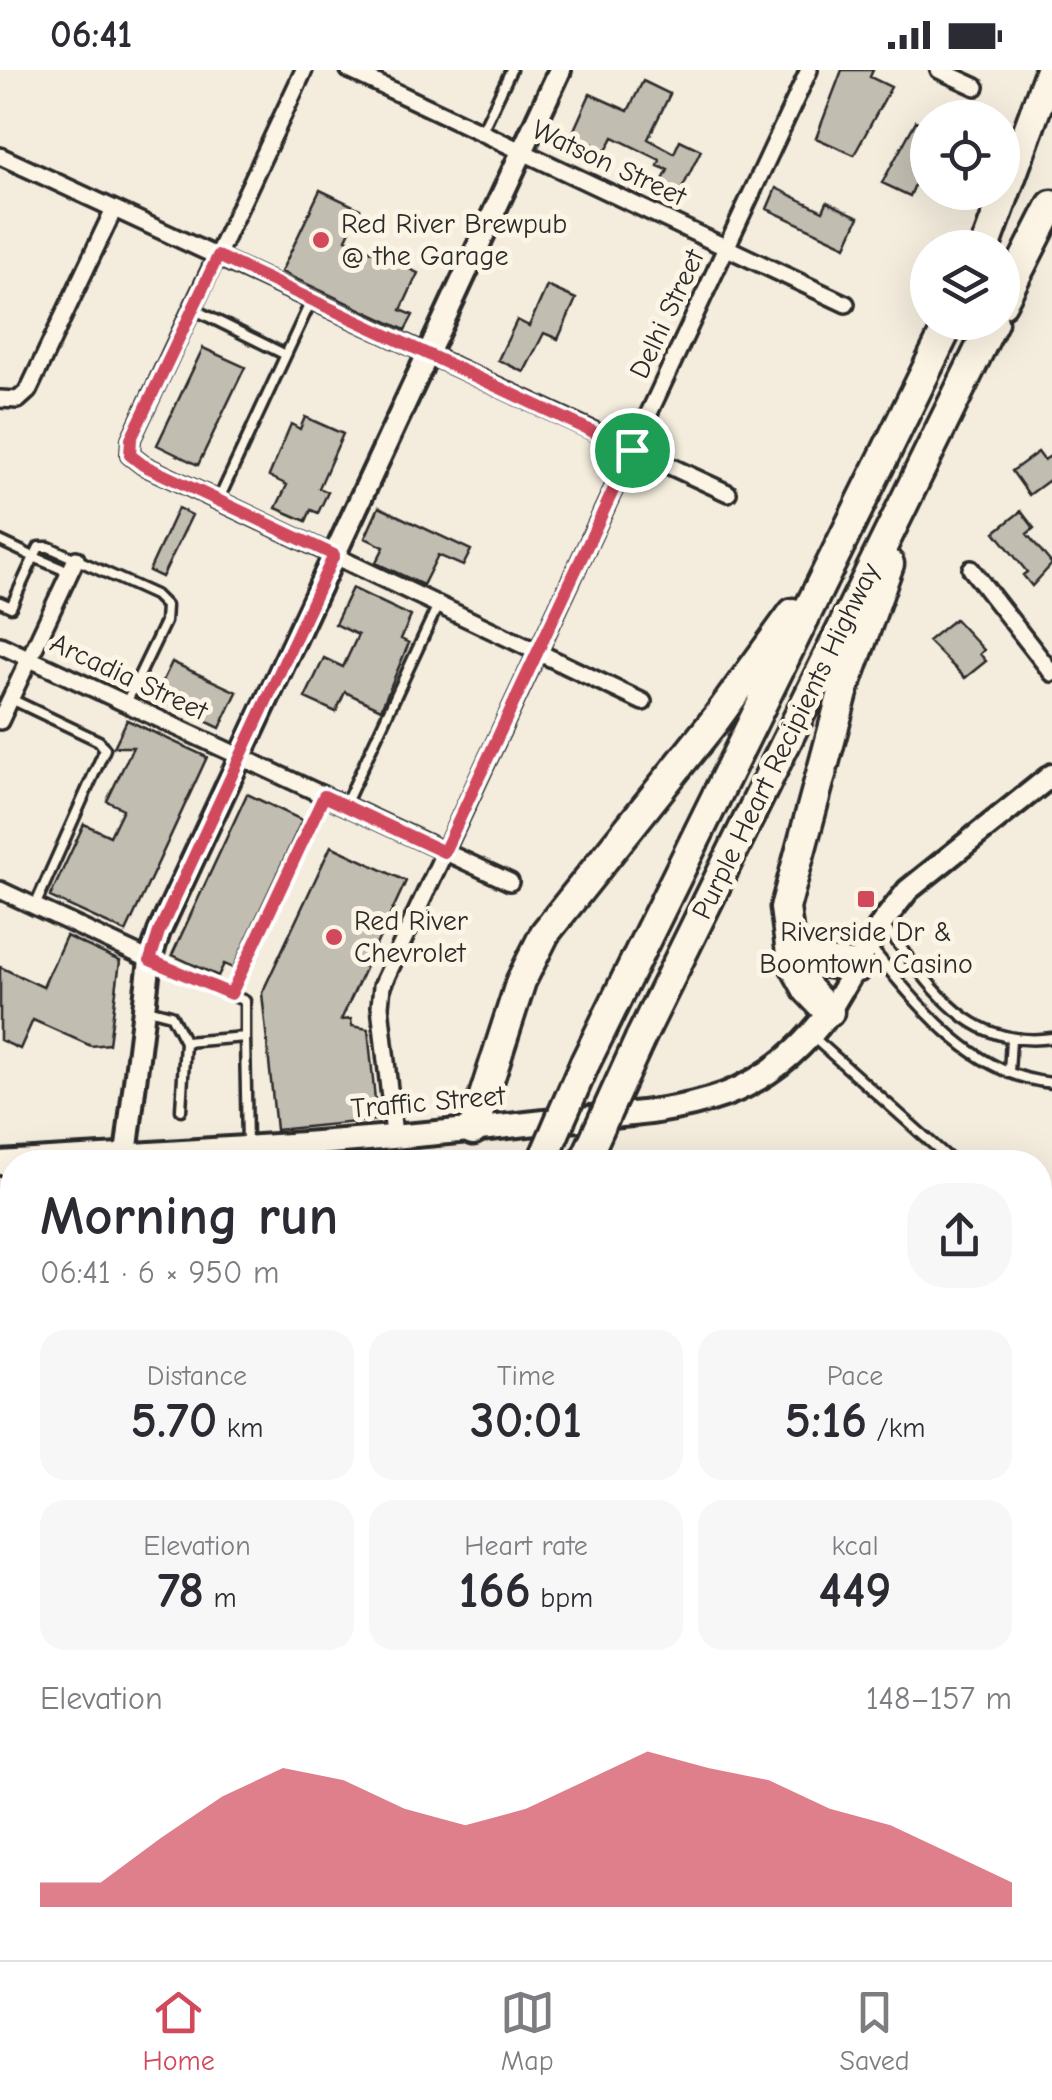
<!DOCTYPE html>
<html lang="en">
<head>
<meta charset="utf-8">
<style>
	body { margin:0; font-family:"Comic Neue",sans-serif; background:#f7f7f7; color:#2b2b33; height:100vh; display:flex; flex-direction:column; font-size:38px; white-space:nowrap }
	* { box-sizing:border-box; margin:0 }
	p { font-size:32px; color:#7c7c81 }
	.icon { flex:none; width:55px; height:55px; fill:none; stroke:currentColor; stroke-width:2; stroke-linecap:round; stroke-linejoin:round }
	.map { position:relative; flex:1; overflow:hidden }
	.sheet { position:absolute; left:0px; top:1080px; width:1052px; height:810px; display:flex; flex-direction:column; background:#fff; border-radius:40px 40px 0 0; box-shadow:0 10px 40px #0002 }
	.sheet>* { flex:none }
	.tools { position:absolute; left:910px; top:30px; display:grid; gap:20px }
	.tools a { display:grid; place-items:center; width:110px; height:110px; border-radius:50%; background:#fff; box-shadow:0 10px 40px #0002; font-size:50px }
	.pin { position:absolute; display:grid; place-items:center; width:85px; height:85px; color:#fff; margin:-42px; border:5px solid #fff; border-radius:50%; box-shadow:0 2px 10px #0007 }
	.round { display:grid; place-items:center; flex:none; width:105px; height:105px; border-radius:40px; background:#f7f7f7 }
	.headline { display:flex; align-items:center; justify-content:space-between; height:170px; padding:0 40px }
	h1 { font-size:55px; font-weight:700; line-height:75px }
	.figures { display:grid; grid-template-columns:repeat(3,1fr); gap:15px; height:170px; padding:10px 40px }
	.figures div { display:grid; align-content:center; border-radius:25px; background:#f7f7f7; text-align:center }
	.figures b { font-size:50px; font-weight:700 }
	.figures small { font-size:28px; font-weight:400 }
	.figures p { font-size:28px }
	.chart { height:280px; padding:20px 40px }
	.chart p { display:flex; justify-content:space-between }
	.chart svg { width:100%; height:180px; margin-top:10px; fill:#d1495b; opacity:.7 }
	.status { display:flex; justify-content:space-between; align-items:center; height:70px; padding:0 50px; background:#fff; direction:ltr }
	.status svg { height:28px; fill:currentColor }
	.tab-bar { display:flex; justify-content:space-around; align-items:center; height:140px; border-top:2px solid #e1e1e2; background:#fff; font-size:28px; color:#7c7c81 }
	.tab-bar a { display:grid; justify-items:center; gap:5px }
	.tab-bar .current { color:#d1495b }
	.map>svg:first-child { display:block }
	.water { fill:#afaaa0; stroke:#7a7771; stroke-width:2.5 }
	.building { fill:#c2bdb1; stroke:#2b2b2b; stroke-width:2.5 }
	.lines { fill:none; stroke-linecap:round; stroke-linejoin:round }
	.lane-casing { stroke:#2b2b2b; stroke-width:15 }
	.street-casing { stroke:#2b2b2b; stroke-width:22 }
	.secondary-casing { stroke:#2b2b2b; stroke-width:28 }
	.primary-casing { stroke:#2b2b2b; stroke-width:30 }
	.highway-casing { stroke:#2b2b2b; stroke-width:35 }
	.path { stroke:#2b2b2b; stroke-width:2.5; stroke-dasharray:10 8; stroke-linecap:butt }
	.lane { stroke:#fcf5e5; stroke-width:8 }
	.street { stroke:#fcf5e5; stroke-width:15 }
	.secondary { stroke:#fcf5e5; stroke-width:20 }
	.primary { stroke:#fcf5e5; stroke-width:22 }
	.highway { stroke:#fcf5e5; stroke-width:28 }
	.highway-bridge-casing { stroke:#2b2b2b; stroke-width:35; stroke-linecap:butt }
	.highway-bridge { stroke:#fcf5e5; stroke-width:28 }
	.route-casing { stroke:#fff; stroke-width:20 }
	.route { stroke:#d1495b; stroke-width:12 }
	.poi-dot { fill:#d1495b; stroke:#fcf5e5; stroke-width:4 }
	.labels { text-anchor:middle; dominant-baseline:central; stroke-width:10; stroke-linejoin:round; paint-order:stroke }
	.street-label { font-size:28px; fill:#2b2b2b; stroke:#fcf5e5 }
	.poi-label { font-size:28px; fill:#2b2b2b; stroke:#fcf5e5; text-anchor:start }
</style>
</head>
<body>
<div class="status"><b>06:41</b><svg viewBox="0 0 49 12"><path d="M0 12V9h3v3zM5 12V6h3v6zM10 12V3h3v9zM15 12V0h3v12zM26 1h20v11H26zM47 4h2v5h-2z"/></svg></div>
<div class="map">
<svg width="1052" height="1890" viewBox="0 0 1052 1890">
	<rect width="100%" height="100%" fill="#f4edde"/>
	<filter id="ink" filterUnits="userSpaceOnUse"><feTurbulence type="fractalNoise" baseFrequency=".01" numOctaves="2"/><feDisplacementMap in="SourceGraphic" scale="20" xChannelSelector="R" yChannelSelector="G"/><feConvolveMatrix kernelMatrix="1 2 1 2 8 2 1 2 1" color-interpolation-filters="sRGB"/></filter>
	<g filter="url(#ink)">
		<path class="water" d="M1052,1701V1890H451L499,1878H1040V1705Z"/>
		<path class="building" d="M842,0H873L870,7L891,17L854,85L816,68Z
			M643,11L670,24L648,69L674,83L680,70L701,80L680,123L661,114L668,100L658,96L660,90L613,67L606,81L592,74L589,80L569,71L590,24L628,41Z
			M916,51L928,57V85L910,126L882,113Z
			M776,118L823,141L827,132L859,147L846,176L767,139Z
			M320,120L360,139L346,169L418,203L401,240L413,245L405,260L281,202Z
			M547,216L576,229L558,269L544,263L524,302L498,290L517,250L529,256Z
			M203,278L245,297L198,395L157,375Z
			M305,347L343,364L319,418L328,422L318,443L311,440L306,451L276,438L287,415L269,406L291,354L300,359Z
			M1038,382L1044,390L1052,385V408L1029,425L1012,401Z
			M379,437L471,480L463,496L438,485L423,515L376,493L384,477L365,468Z
			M178,438L192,445L162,507L149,501Z
			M1021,441L1034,458L1027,464L1052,494L1032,516L1023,505L1027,502L995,462Z
			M352,518L411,546L401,569L409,573L381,639L345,622L336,642L305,628L324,588L343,597L358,565L335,554Z
			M955,549L984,580L980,584L986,591L965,608L928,571Z
			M172,592L237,622L220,658L155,627Z
			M127,650L207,687L126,862L50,827L84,754L110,766L123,739L107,731L133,677H114Z
			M247,724L302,750L233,898L224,894L218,906L172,885Z
			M331,776L406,811L341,950L351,949L352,956L368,959L377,1050L276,1060L262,923Z
			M66,866L120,891L109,974L91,976L33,950L20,979L0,970V897L43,917Z
			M0,1571L12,1576V1843L0,1849Z"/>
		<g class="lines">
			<g class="lane-casing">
				<path id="lane" d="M482,61L511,0
					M193,239L286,285
					M218,431L311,231
					M0,471L34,487L11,537L0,532
					M69,502L34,487L39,477H49L155,525L166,536L165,552L126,633
					M11,629L99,671L105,679L35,836
					M345,735L438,535
					M884,856C932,915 966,980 1052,968
					M872,879C919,936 973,1006 1052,1013
					M154,891L245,931V967
					M231,924L325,725
					M144,938L171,945L185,972L245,967L247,1075
					M814,968L953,1092
					M1009,1003L1011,969
					M181,1040L185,972
					M1040,1184L1052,1198
					M0,1375L12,1373
					M1040,1461L1052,1445
					M0,1462L12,1488
					M0,1520L12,1518
					M147,1878H168
					M288,1878H302"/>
			</g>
			<g class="street-casing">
				<path id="street" d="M304,0L131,369L130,385L143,395L643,632
					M349,0L846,234
					M939,0L976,17
					M0,86L728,423
					M0,329L18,330L28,321L114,139
					M971,499L1052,603
					M0,575L510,812
					M0,651L76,489
					M0,820L150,890
					M394,1065L380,936L382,916L809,0"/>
			</g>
			<g class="secondary-casing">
				<path id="secondary" d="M829,942L882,853L908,820L1052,705
					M126,1085L150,890L159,862L560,0"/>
			</g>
			<g class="primary-casing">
				<path id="primary" d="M0,1093C179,1082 359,1073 536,1053C597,1046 666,1046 724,1025C767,1009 802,979 829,942"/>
			</g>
			<g class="highway-casing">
				<path id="highway" d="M985,178L1050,0
					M1002,233L1052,135
					M791,888L858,897
					M829,942L808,920L792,891L785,838L844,619L889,494
					M640,969L993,252
					M584,995L950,252
					M473,1060L521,911L545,863L716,649L793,543
					M126,1085L128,1092
					M488,1878L492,1890
					M525,1878L526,1890"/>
			</g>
			<path class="path" d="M0,1872L8,1890
				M57,1885L59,1890"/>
			<use href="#lane" class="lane"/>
			<use href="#street" class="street"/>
			<use href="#secondary" class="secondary"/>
			<use href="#primary" class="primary"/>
			<use href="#highway" class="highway"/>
			<g class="highway-bridge-casing">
				<path id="highway-bridge" d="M542,1092L584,995
					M584,1092L640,969"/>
			</g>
			<use href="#highway-bridge" class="highway-bridge"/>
		</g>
	</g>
	<g class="lines" filter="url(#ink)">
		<g class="route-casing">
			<path id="route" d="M218,186L632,380L444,782L324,726L231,924L150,890L159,862L334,485L143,395L130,385L131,369Z"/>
		</g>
		<use href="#route" class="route"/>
	</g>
	<g class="poi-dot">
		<circle cx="321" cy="170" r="10"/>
		<rect x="856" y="819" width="20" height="20" rx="5"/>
		<circle cx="334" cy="867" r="10"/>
	</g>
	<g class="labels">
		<g class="street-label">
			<text transform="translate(609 93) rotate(25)">Watson Street</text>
			<text transform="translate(667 244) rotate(-65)">Delhi Street</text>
			<text transform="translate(129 607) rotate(25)">Arcadia Street</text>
			<text transform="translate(786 671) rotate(-64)">Purple Heart Recipients Highway</text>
			<text transform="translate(428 1032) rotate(-5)">Traffic Street</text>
		</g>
		<g class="poi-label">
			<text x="341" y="154">Red River Brewpub<tspan x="341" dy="32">@ the Garage</tspan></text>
			<text x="354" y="851">Red River<tspan x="354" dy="32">Chevrolet</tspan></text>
			<text x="866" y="862" text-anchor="middle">Riverside Dr &amp;<tspan x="866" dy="32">Boomtown Casino</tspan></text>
		</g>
	</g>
</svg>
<div class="tools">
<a><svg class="icon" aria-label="locate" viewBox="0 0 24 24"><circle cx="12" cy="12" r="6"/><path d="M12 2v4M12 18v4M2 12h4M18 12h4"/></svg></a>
<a><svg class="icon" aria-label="layers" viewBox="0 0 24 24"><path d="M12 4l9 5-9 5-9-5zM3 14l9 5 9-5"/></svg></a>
</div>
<div class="pin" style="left:632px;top:380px;background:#1e9e55"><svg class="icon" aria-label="arrive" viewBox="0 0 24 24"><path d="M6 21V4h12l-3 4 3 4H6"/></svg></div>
<section class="sheet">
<div class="headline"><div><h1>Morning run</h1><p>06:41 · 6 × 950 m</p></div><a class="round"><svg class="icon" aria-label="share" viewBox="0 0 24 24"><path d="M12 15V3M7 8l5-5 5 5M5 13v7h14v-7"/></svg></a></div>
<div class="figures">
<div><p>Distance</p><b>5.70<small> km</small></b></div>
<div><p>Time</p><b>30:01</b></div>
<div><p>Pace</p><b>5:16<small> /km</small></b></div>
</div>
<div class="figures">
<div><p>Elevation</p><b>78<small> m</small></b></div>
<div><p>Heart rate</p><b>166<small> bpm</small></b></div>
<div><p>kcal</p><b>449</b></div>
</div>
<div class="chart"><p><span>Elevation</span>148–157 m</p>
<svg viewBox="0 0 160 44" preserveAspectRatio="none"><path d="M0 44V38L10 38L20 27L30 17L40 10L50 13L60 20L70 24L80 20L90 13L100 6L110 10L120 13L130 20L140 24L150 31L160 38V44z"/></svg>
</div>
</section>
</div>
<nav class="tab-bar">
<a class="current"><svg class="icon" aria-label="home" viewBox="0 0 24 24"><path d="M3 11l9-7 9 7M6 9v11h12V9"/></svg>Home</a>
<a><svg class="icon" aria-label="map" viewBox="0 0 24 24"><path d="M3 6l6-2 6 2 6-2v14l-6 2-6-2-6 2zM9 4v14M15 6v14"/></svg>Map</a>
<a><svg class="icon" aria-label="saved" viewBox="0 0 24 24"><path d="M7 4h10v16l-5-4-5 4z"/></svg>Saved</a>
</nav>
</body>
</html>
